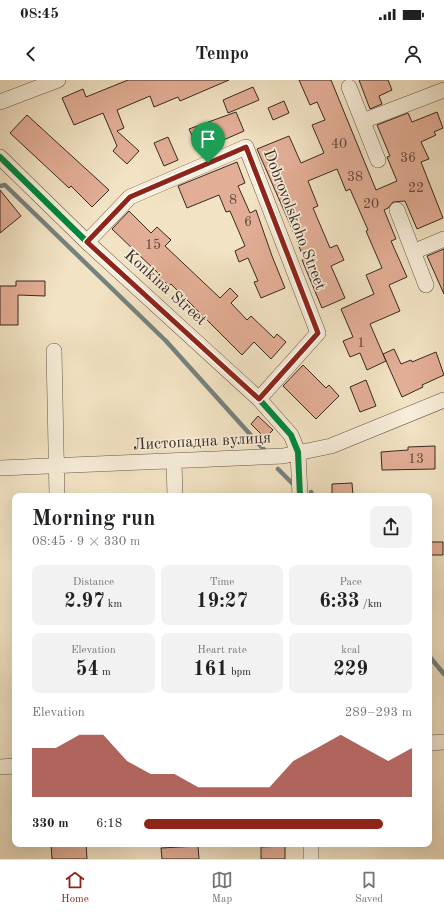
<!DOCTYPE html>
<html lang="en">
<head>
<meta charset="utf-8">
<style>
	body { margin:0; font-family:"Old Standard TT",serif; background:#f2f2f2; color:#202124; height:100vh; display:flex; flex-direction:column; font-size:15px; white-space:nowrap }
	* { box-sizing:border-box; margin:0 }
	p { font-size:13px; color:#757577 }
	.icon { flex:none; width:22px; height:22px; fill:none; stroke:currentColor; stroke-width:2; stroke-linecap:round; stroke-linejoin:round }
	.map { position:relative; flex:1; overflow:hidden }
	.details { position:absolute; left:12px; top:413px; width:420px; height:354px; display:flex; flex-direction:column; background:#fff; border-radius:8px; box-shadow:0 4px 16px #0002 }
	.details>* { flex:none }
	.pin { position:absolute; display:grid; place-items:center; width:34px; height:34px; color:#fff; margin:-41px -17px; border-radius:50% 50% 50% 0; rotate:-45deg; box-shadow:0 0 4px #0007 }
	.pin .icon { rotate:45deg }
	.round { display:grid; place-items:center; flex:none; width:42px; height:42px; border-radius:8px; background:#f2f2f2 }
	.headline { display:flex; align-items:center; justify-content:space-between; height:68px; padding:0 20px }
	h1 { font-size:22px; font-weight:600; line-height:30px }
	.metrics { display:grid; grid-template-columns:repeat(3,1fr); gap:6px; height:68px; padding:4px 20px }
	.metrics div { display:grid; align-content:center; border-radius:8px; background:#f2f2f2; text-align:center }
	.metrics b { font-size:20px; font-weight:600 }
	.metrics small { font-size:11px; font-weight:400 }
	.metrics p { font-size:11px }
	.chart { height:112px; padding:8px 20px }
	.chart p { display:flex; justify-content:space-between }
	.chart svg { width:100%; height:72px; margin-top:4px; fill:#8f2418; opacity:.7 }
	ul { padding:0 20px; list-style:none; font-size:13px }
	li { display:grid; grid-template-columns:64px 48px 1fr; align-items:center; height:30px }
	li i { height:10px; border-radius:5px; background:#8f2418 }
	.status { display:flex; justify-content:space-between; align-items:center; height:28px; padding:0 20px; background:#fff; direction:ltr }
	.status svg { height:11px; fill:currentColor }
	header { display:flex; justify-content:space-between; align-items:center; height:52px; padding:0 20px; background:#fff; font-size:18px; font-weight:600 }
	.tabs { display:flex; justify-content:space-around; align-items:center; height:56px; border-top:1px solid #e0e0e0; background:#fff; font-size:11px; color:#757577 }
	.tabs a { display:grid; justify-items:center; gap:2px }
	.tabs .on { color:#8f2418 }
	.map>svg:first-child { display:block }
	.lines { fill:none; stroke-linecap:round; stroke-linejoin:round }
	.stream { stroke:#75827e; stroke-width:4.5 }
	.building { fill:#e3ae96; stroke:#382921 }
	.minor-casing { stroke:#66584a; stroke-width:16 }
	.minor { stroke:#f7edd9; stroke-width:15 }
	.cycleway-casing { stroke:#f7edd9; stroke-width:8 }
	.cycleway { stroke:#00873e; stroke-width:6 }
	.route-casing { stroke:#fff; stroke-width:8 }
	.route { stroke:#8f2418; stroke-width:5 }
	.labels { text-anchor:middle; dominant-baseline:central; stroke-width:3.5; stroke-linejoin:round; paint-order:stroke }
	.number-label { font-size:14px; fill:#634a3e }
	.street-label { font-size:16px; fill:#382921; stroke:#f7edd9 }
</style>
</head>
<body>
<div class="status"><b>08:45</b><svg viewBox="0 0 49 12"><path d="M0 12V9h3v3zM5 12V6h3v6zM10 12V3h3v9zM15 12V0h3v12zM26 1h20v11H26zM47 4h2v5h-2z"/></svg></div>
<header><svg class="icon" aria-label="back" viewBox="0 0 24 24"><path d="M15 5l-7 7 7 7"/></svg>Tempo<svg class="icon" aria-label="person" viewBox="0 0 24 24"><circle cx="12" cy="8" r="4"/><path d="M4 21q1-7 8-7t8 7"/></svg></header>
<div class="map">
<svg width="444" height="779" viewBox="0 0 444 779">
	<rect width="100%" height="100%" fill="#f2e3c4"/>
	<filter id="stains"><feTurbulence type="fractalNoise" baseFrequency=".005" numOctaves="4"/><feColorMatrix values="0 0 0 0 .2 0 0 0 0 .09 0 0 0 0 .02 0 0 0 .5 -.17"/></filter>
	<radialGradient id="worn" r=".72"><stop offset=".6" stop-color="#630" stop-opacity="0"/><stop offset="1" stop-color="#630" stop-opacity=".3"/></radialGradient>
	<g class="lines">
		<path class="stream" d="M0,106L5,105L166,261L267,373
			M278,389L295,406
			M311,412L313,416
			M429,576L444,594"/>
	</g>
	<path class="building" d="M128,0H229L180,21L178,17L154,27L150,16L117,30L124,48L117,51L139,71L127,84L113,71L117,66L103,33L74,45L62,18L83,9L86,17Z
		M299,0H331L376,110L397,101L387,77L390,76L377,45L408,33L412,42L437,32L443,48L434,52L436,55L421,62L429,79L421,82L443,138L417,149L405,121L393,122L388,128L384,130L396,159L391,161L407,197L389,205L400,231L370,244L386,281L367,290L360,273L350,277L343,261L353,257L341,229L374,214L366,195L382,188L366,151L368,150L350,109L346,111L337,89L308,101L318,126L313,128L330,168L337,165L344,180L331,186L345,218L322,228L302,180L304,179L293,151L257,69L289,56L301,83L324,73L312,45L325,40L317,22L310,25Z
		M359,0H388L392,10L379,16L382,24L370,29Z
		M253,7L259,20L228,33L223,20Z
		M284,21L289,33L273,40L268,28Z
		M236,32L244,51L212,65L213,69L200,74L189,49Z
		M27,35L109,110L92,127L71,106L69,108L10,53Z
		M168,57L178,80L164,86L154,63Z
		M237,82L245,103L238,106L250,133L256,130L272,176L285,208L261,218L254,202L258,201L248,178L239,182L235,171L245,166L230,131L226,132L219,115L187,128L178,106Z
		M0,110L21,136L0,153Z
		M129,131L151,153L157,147L171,160L165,166L220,218L230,208L238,216L231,223L247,240L251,236L274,258L277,254L286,262L271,279L254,262L242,275L171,204L169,206L157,194L158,193L112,149Z
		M444,169V214L427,176Z
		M16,201H45V216L18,215V245H0V206H16Z
		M394,269L401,284L411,280L412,282L436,272L444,295L422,305L423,307L402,317L383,274Z
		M303,285L326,308L329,305L339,316L316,339L283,306Z
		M366,300L376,326L360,332L350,307Z
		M258,336L273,350L265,358L251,344Z
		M435,366V389L382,390L381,372L408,370V367Z
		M352,403L353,416H332V404Z
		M429,462H443V475H429Z
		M51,764H86L87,779H52Z
		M198,766L199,779H162L161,768Z
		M285,766V779H261V767Z"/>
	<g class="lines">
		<g class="minor-casing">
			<path id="minor" d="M349,7L378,80
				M0,22L58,0
				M363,41L444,10
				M0,77L87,162L259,319L291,355L298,372L300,416
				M397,130L426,205
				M87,162L130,117L246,67L318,253L259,319
				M413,172L444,159
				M54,271L57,416
				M174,381L175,416
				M0,388L283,376L331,366L444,320
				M429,663L444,662
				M0,687L15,686
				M311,764V779"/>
		</g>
		<use href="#minor" class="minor"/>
		<g class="cycleway-casing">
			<path id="cycleway" d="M0,77L87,162L259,319L291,355L298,372L300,416
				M87,162L130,117L246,67L318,253L259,319"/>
		</g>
		<use href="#cycleway" class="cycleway"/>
	</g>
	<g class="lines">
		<g class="route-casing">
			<path id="route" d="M246,67L318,253L259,319L87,162L130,117Z"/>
		</g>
		<use href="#route" class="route"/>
	</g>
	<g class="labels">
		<g class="number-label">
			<text x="339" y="64">40</text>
			<text x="408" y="78">36</text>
			<text x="355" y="97">38</text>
			<text x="416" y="108">22</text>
			<text x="233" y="120">8</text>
			<text x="371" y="124">20</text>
			<text x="248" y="142">6</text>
			<text x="153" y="165">15</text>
			<text x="361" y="263">1</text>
			<text x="416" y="379">13</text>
		</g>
		<g class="street-label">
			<text transform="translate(294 140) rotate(69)">Dobrovolskoho Street</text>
			<text transform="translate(165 208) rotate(42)">Konkina Street</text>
			<text transform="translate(202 362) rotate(-3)">Листопадна вулиця</text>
		</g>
	</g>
	<rect width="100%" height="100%" filter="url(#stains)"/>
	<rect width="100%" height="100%" fill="url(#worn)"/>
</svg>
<div class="pin" style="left:208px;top:83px;background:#1e9e55"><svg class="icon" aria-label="arrive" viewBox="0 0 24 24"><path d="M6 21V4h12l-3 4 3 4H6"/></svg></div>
<section class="details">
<div class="headline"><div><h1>Morning run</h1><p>08:45 · 9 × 330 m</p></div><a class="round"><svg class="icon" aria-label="share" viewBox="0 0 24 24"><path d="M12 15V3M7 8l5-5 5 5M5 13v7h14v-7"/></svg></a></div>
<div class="metrics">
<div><p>Distance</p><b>2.97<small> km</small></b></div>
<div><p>Time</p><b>19:27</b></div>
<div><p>Pace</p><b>6:33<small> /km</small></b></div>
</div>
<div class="metrics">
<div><p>Elevation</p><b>54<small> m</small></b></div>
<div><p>Heart rate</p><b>161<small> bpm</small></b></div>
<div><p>kcal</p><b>229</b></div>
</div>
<div class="chart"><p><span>Elevation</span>289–293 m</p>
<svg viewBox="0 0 160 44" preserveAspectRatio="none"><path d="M0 44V14L10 14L20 6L30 6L40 22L50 30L60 30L70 38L80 38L90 38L100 38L110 22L120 14L130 6L140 14L150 22L160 14V44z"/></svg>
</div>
<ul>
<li><b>330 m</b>6:18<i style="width:89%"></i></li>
</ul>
</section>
</div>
<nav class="tabs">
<a class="on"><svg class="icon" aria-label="home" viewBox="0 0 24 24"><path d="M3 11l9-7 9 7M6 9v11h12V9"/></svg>Home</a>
<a><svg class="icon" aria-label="map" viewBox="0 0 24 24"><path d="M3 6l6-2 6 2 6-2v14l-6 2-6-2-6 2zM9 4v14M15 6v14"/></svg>Map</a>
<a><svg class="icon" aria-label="saved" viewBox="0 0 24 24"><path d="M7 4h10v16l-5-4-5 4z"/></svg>Saved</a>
</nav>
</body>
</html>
